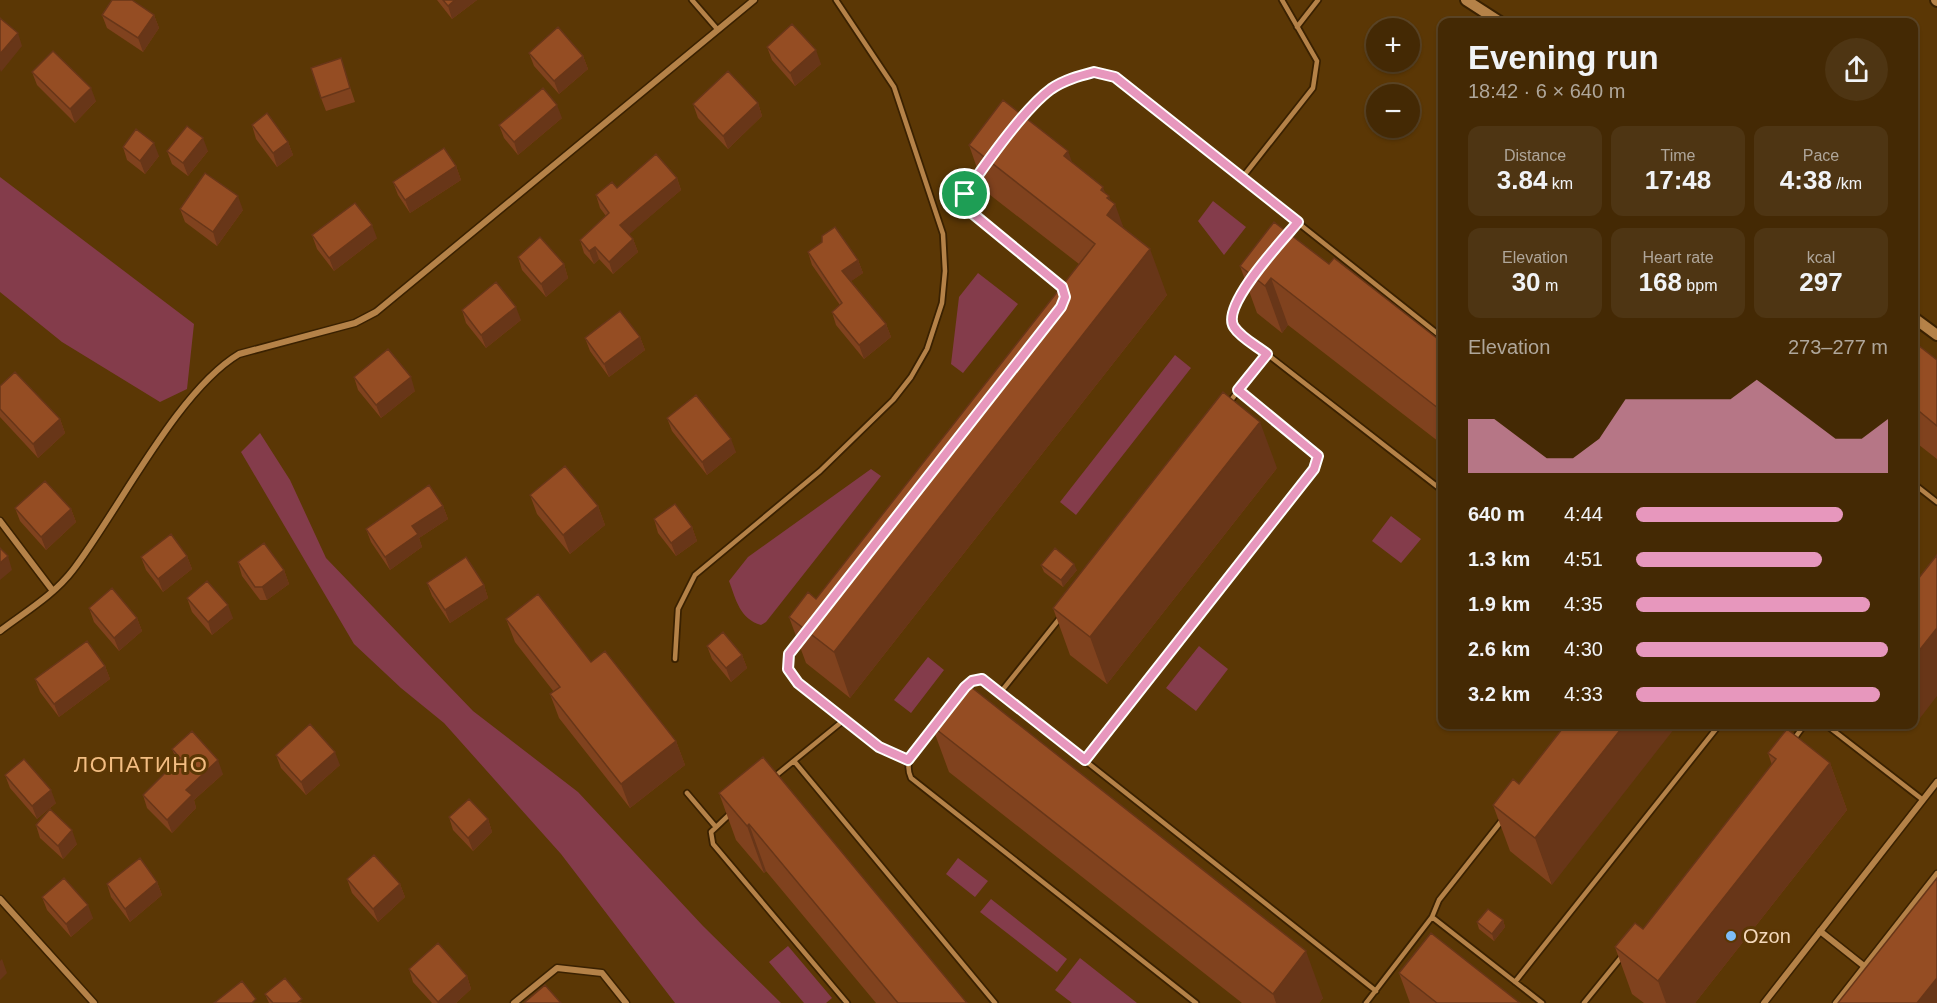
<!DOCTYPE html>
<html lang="en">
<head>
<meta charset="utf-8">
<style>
	body { margin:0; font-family:Arial,sans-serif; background:#4e3513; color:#f1f3f6; height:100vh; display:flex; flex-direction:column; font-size:22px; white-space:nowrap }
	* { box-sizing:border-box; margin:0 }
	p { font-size:20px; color:#afa69a }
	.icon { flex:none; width:33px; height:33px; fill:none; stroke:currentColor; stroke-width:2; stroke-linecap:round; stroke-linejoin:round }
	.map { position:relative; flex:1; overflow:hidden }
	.drawer { position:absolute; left:1438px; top:18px; width:480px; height:711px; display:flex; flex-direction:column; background:#442904; border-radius:12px; box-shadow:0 2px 4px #0004,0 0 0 2px #5c4526 }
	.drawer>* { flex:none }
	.controls { position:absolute; left:1366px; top:18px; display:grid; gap:12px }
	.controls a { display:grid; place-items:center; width:54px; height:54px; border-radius:50%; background:#442904; box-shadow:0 2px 4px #0004,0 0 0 2px #5c4526; font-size:30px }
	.pin { position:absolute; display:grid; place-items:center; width:51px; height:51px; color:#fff; margin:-26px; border:3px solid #fff; border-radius:50%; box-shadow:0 2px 6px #0007 }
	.round { display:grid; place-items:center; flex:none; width:63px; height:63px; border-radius:32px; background:#4e3513 }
	.overview { display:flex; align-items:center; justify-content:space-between; height:102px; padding:0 30px }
	h1 { font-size:33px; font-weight:700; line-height:45px }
	.metrics { display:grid; grid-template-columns:repeat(3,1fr); gap:9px; height:102px; padding:6px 30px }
	.metrics div { display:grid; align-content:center; border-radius:12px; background:#4e3513; text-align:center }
	.metrics b { font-size:26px; font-weight:700 }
	.metrics small { font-size:16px; font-weight:400 }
	.metrics p { font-size:16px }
	.chart { height:168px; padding:12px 30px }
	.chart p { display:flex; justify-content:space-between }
	.chart svg { width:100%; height:108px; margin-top:6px; fill:#e797bd; opacity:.7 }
	ul { padding:0 30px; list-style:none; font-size:20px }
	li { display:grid; grid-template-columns:96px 72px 1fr; align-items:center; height:45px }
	li i { height:15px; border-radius:8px; background:#e797bd }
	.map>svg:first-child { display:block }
	.green { fill:#843c4b }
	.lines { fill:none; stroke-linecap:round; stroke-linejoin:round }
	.service-casing { stroke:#3a2101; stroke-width:8 }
	.minor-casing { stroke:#3a2101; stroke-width:9 }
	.tertiary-casing { stroke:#3a2101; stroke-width:14 }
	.service { stroke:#b58248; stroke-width:4.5 }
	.minor { stroke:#b58248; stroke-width:6 }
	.tertiary { stroke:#b58248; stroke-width:10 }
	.wall { fill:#80421e }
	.shaded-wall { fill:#683618 }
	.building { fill:#954d23; stroke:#683618; stroke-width:1.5 }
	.route-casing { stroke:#fff; stroke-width:12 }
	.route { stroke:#e797bd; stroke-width:8 }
	.poi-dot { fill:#7ebdf9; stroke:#5b3705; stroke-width:2 }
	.labels { text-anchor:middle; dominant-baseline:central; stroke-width:6; stroke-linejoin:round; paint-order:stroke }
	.poi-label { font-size:20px; fill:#f4d9bc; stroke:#5b3705; text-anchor:start }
	.quarter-label { font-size:22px; letter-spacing:1.5px; fill:#f3bd82; stroke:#5b3705 }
</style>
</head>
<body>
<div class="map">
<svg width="1937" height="1003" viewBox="0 0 1937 1003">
	<rect width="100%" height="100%" fill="#5b3705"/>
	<path class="green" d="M0,177L194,324L187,389L160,402L62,342L0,292Z
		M1213,201L1246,227L1224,255L1198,221Z
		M978,273L1018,304L963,373L951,364L959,297Z
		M1175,355L1191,368L1076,515L1060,502Z
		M260,433L290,480L326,558L473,711L578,792L703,926L781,1003H675L561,854L444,723L401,688L354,644L241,452Z
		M871,469L881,476L766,622L761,625C740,619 736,600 729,581L748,557Z
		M1391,516L1421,539L1401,563L1372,541Z
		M1199,646L1228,669L1196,711L1166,688Z
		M928,657L944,670L911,713L894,700Z
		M958,858L988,881L975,897L946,874Z
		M991,899L1067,959L1057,972L980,912Z
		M788,946L832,998L826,1003H804L769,962Z
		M1080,958L1137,1003H1072L1055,990Z"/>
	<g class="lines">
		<g class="service-casing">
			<path id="service" d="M692,0L718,30
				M1297,27L1318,0
				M1022,120C1047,88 1074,68 1115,77L1297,222
				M981,171L965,194V205L1063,290
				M1242,178L1313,88L1317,61L1282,0
				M1286,236L1297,222L1443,338
				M1249,283C1239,296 1225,313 1236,330L1443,491
				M1228,404L1267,354
				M1914,484L1937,502
				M800,639C794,646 786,653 787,663C788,680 861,735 878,746C887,752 898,755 908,760
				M675,659L678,609L695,575L820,471L893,400L911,377L927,349L942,303L945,271L943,234L894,87L836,0
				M965,687L972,681L982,679L1376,991
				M1000,693L1060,618
				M935,724C923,741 901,757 911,778L1196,1003
				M1825,724L1923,800
				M1794,739L1805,724
				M1085,760L1314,469L1318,456L1311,447L1238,390
				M794,761L995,1003
				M774,777L844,720
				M687,793L715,826
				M731,813L711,832L713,844L847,1003
				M1432,917L1542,1003
				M1515,982L1720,724
				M1366,1003L1432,917L1439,900L1503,819
				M1584,1003L1623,955"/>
		</g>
		<g class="minor-casing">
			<path id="minor" d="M0,521L53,591
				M0,631C25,612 54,595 73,570C119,510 177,391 239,354L355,323L376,312L754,0
				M0,899L94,1003
				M1820,931L1864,966
				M514,1003L557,968L602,973L626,1003
				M1764,1003L1937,782
				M1836,1003L1937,874"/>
		</g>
		<g class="tertiary-casing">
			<path id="tertiary" d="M1466,0L1500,22
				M1936,0L1937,1
				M1914,318L1937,335"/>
		</g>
		<use href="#service" class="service"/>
		<use href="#minor" class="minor"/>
		<use href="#tertiary" class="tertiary"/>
	</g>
	<path class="wall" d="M437,0H477L452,19Z
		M102,15H154L159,28L143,52L107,28Z
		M767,47L821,64L795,86L772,60Z
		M529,53L583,56L588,69L559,94L534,66Z
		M32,72L96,101L75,123L37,85Z
		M345,72L355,102L326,111L321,98Z
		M758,103L762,116L728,149L698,118L693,104Z
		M562,118L518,155L504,138L499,125Z
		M252,125L288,142L293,155L277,167L256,139Z
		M969,145L1072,163L1105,193L1111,201L1123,227L1167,295L850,698L806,663L789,617L816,599L1079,264L985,191Z
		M123,147L159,156L145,174L127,160Z
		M167,151H208L188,176L172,164Z
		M456,166L461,180L410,213L398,195L393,182Z
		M677,178L681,190L629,234L633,239L638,252L613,274L599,259L594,264L584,253L580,240L606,216L600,208L596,195L617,188Z
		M180,209L243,210L217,246L185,222Z
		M312,235L377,238L334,271L317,249Z
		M808,252L858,260L863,273L851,281L886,324L891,337L864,359L836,325L832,312L840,305L812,265Z
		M518,257L564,264L568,278L546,297L522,270Z
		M1329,264L1443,343V445L1288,325L1282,333L1257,313L1240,266Z
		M462,310L521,320L486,348L466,323Z
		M640,337L645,350L609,377L590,351L585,338Z
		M1914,342L1937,360V459L1914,441Z
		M354,377L415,391L381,418L358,390Z
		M0,386L60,419L65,433L38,458L0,417Z
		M667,418L736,452L707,475L672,431Z
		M1277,468L1107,684L1070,655L1053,608Z
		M530,495L598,506L605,525L570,554L537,514Z
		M443,506L448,519L419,538L422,547L390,570L371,542L366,529Z
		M15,508L71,509L76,522L46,550L20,521Z
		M654,519L692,527L697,541L676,556L658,533Z
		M187,556L192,569L163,592L146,570L141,557Z
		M238,562L284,570L289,584L267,600H260L242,576Z
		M1041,565L1077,570L1063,587L1044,572Z
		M427,583L484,585L488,598L450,623L432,596Z
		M187,598L233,618L212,635L192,612Z
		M89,608L137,618L142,631L119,651L94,622Z
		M506,619L591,662L676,741L685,765L630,808L559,718L550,694L554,692L515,642Z
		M707,646L742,655L747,668L731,682L712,659Z
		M105,666L110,679L59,717L40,692L35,679Z
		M932,726L1323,998L1319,1003H1242L949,772Z
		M172,749L223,774L194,800L196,808L172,833L147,808L143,795L177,761Z
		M1768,753L1830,763L1847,810L1695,1003H1644L1632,994L1615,947L1643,929L1772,765Z
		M276,755L340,765L306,795L281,768Z
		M5,775L56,803L37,819L10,788Z
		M1519,784L1552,885L1510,851L1493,805Z
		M719,793L967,1003H876L766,871L764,873L736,840Z
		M449,817L488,819L492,832L473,851L453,830Z
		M36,825L77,844L63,859L40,838Z
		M347,879L400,884L405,897L378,922L352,893Z
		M157,882L162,895L130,922L111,897L107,884Z
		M42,897L93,918L71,937L47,910Z
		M1503,920L1505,927L1494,941L1479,929L1477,922Z
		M409,969L467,976L471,989L456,1003H432L413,982Z
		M1399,973L1520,1003H1410Z
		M265,994L303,1003H269Z"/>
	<path class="shaded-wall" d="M455,0H477L452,19L448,6Z
		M154,15L159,28L143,52L138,38Z
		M18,33L22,46L1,72L0,69V54Z
		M816,50L821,64L795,86L790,73Z
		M583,56L588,69L559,94L554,81Z
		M91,88L96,101L75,123L70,109Z
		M758,103L762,116L728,149L723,136Z
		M557,105L562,118L518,155L514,142Z
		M203,138L208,151L188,176L183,163Z
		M288,142L293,155L277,167L273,153Z
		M154,143L159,156L145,174L140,161Z
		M1068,151L1085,197L1064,156Z
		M456,166L461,180L410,213L405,200Z
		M677,178L681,190L625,238L620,225Z
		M1103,187L1107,198L1109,196L1113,207L1115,204L1132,251L1107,215L1101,190Z
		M238,196L243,210L217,246L213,232Z
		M372,225L377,238L334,271L329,258Z
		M633,239L638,252L613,274L609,262Z
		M595,247L599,259L594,264L589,251Z
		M1150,249L1167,295L850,698L834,652Z
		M858,260L863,273L847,284L842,271Z
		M564,264L568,278L546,297L541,284Z
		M1271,278L1288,325L1282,333L1265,286Z
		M516,307L521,320L486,348L481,335Z
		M886,324L891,337L864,359L859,345Z
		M640,337L645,350L609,377L604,364Z
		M411,377L415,391L381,418L376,405Z
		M60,419L65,433L38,458L33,444Z
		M1260,422L1277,468L1107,684L1090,637Z
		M731,439L736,452L707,475L702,462Z
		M443,506L448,519L419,538L422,547L390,570L385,557L412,526Z
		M598,506L605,525L570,554L563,535Z
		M71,509L76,522L46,550L41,537Z
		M692,527L697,541L676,556L671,543Z
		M8,556L12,570L0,580V563Z
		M187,556L192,569L163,592L158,579Z
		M1074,564L1077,570L1063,587L1061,580Z
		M284,570L289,584L267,600L262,587Z
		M484,585L488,598L450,623L445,610Z
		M228,605L233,618L212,635L208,622Z
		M137,618L142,631L119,651L114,638Z
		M1937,628V696L1914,726V657Z
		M742,655L747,668L731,682L726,668Z
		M105,666L110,679L59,717L54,704Z
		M1625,724H1678L1552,885L1535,838Z
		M676,741L685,765L630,808L621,784Z
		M335,752L340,765L306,795L301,782Z
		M218,760L223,774L194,800L196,808L172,833L167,820L186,790Z
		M1830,763L1847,810L1695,1003H1666L1658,981Z
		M51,790L56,803L37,819L32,806Z
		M488,819L492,832L473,851L468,838Z
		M749,824L766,871L764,873L747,826Z
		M72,830L77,844L63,859L58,846Z
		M157,882L162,895L130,922L125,909Z
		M400,884L405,897L378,922L373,909Z
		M88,905L93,918L71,937L66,924Z
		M1503,920L1505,927L1494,941L1492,934Z
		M1306,951L1323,998L1319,1003H1276L1273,994Z
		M2,959L7,973L0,980V961Z
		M467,976L471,989L456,1003H438V1002Z
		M1937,978V1003H1917Z"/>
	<path class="building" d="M112,0H132L154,15L138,38L102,15Z
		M443,0H455L448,6Z
		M0,18L18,33L0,54Z
		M792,24L816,50L790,73L767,47Z
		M558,27L583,56L554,81L529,53Z
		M53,51L91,88L70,109L32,72Z
		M341,58L350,88L321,98L311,68Z
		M728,71L758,103L723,136L693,104Z
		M543,88L557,105L514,142L499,125Z
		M1003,100L1068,151L1064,156L1103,187L1101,190L1109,196L1107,198L1115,204L1107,215L1150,249L834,652L789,617L808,592L816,599L1095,244L969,145Z
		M267,113L288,142L273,153L252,125Z
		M187,126L203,138L183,163L167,151Z
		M136,129L154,143L140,161L123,147Z
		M444,148L456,166L405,200L393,182Z
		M656,154L677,178L620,225L633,239L609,262L595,247L589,251L580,240L609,213L596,195L612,182L617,188Z
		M205,173L238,196L213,232L180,209Z
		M355,203L372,225L329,258L312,235Z
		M1274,222L1329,264L1334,258L1443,343V412L1271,278L1265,286L1240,266Z
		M835,227L858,260L842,271L886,324L859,345L832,312L842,303L808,252L822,242V236Z
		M540,237L564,264L541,284L518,257Z
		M496,282L516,307L481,335L462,310Z
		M620,311L640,337L604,364L585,338Z
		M1914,342L1937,360V426L1914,407Z
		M388,349L411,377L376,405L354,377Z
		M15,372L60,419L33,444L0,409V386Z
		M1223,392L1260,422L1090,637L1053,608Z
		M696,395L731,439L702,462L667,418Z
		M565,466L598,506L563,535L530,495Z
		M45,481L71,509L41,537L15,508Z
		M429,485L443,506L412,526L418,534L385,557L366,529Z
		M675,504L692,527L671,543L654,519Z
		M171,534L187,556L158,579L141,557Z
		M264,543L284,570L262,587H255L238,562Z
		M0,548L8,556L0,563Z
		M1055,548L1074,564L1061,580L1041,565Z
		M1937,555V628L1914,657V584Z
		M466,557L484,585L445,610L427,583Z
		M207,581L228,605L208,622L187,598Z
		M112,588L137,618L114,638L89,608Z
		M538,594L591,662L605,651L676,741L621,784L550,694L560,687L506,619Z
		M723,632L742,655L726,668L707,646Z
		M87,641L105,666L54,704L35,679Z
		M966,683L1306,951L1273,994L932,726Z
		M310,724L335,752L301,782L276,755Z
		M1566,724H1625L1535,838L1493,805L1513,779L1519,784Z
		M1787,729L1830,763L1658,981L1615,947L1635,923L1643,929L1776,759L1768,753Z
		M192,731L218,760L186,790L192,795L167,820L143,795L180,758L172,749Z
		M763,757L967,1003H898L749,824L747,826L719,793Z
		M24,759L51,790L32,806L5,775Z
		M469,799L488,819L468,838L449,817Z
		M50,809L72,830L58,846L36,825Z
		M374,855L400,884L373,909L347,879Z
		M140,858L157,882L125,909L107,884Z
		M64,878L88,905L66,924L42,897Z
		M1937,878V978L1917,1003H1838Z
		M1488,909L1503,920L1492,934L1477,922Z
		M1431,933L1520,1003H1437L1399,973Z
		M438,943L467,976L438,1002L409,969Z
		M285,978L302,999L297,1003H273L265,994Z
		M242,981L256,999L252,1003H214Z
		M545,985L561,1003H526L525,1002Z"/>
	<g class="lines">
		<g class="route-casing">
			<path id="route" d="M1094,72L1115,77L1298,222C1283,240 1220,306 1234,327C1241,338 1257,346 1267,354L1238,390L1318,456L1314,469L1085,760L982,679L972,681L965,687L908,760L879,747L798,683L788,669L789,654L1061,307L1065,297L1062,287L972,213L965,205V194C984,166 1025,108 1051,89C1064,80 1079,76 1094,72Z"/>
		</g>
		<use href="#route" class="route"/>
	</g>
	<circle class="poi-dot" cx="1731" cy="936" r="6"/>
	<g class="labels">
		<g class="poi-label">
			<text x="1743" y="936">Ozon</text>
		</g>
		<g class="quarter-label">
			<text x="141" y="764">ЛОПАТИНО</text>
		</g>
	</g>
</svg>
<div class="controls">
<a>+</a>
<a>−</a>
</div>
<div class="pin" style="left:965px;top:194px;background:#1e9e55"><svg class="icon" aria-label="arrive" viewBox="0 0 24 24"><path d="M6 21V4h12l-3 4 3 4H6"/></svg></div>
<section class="drawer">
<div class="overview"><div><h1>Evening run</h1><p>18:42 · 6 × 640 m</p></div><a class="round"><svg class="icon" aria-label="share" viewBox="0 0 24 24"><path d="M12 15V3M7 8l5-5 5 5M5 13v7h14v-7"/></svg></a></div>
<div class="metrics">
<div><p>Distance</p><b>3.84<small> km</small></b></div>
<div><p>Time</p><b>17:48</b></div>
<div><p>Pace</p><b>4:38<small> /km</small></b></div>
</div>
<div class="metrics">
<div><p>Elevation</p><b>30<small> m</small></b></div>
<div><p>Heart rate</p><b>168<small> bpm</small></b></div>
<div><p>kcal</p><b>297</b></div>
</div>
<div class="chart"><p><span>Elevation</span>273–277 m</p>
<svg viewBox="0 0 160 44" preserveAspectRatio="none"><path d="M0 44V22L10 22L20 30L30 38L40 38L50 30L60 14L70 14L80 14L90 14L100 14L110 6L120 14L130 22L140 30L150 30L160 22V44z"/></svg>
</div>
<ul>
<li><b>640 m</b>4:44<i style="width:82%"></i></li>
<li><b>1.3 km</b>4:51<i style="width:74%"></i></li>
<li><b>1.9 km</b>4:35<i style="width:93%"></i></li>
<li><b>2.6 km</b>4:30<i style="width:100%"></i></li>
<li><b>3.2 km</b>4:33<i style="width:97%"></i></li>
</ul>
</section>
</div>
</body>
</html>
